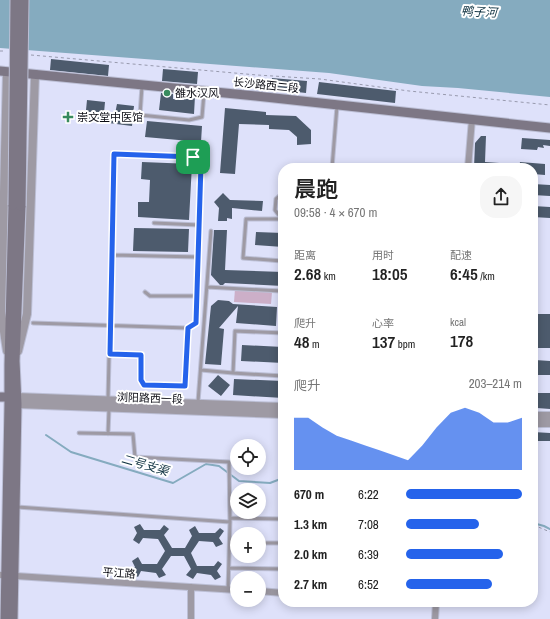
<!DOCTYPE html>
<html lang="zh">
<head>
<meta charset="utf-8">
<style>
	body { margin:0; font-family:"Archivo Narrow","Noto Sans SC",sans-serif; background:#f6f6f6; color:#222; height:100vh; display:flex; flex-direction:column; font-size:15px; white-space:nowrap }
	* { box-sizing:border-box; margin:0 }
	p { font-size:13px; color:#767676 }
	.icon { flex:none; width:22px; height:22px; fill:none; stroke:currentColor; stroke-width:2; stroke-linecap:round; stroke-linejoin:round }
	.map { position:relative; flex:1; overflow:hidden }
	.drawer { position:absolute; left:278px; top:163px; width:260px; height:444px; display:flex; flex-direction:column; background:#fff; border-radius:16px; box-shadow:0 2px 10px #0003 }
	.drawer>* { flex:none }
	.fabs { position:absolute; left:230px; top:439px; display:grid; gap:8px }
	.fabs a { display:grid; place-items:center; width:36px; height:36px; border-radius:50%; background:#fff; box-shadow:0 2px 10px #0003; font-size:20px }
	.pin { position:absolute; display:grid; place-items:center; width:34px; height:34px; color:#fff; margin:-17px; border-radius:8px; box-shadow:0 2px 6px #0006 }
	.round { display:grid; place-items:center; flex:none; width:42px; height:42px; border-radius:16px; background:#f6f6f6 }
	.head { display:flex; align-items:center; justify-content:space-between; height:68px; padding:0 16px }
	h1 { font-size:22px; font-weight:600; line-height:30px }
	.metrics { display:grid; grid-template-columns:repeat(3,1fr); gap:6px; height:68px; padding:4px 16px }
	.metrics div { display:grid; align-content:center }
	.metrics b { font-size:17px; font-weight:600 }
	.metrics small { font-size:11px; font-weight:400 }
	.metrics p { font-size:11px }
	.chart { height:112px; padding:8px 16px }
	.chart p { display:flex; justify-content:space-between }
	.chart svg { width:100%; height:72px; margin-top:4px; fill:#2563eb; opacity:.7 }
	ul { padding:0 16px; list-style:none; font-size:13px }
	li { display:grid; grid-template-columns:64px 48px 1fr; align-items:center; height:30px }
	li i { height:10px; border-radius:5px; background:#2563eb }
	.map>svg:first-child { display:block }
	.green { fill:#ccafc8 }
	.water { fill:#85abbf }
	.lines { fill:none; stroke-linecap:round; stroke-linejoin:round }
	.stream { stroke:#85abbf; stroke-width:2 }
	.building { fill:#4d5b6d }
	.service-casing { stroke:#bcbfd5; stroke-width:5 }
	.minor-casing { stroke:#bcbfd5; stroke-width:8 }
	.tertiary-casing { stroke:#bcbfd5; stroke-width:10 }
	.secondary-casing { stroke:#bcbfd5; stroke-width:11 }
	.path { stroke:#989aae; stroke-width:1; stroke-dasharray:3 3; stroke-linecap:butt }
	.service { stroke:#9e9aa4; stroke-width:3 }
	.minor { stroke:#9e9aa4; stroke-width:6 }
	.tertiary { stroke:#9e9aa4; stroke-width:8 }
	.secondary { stroke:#7d7785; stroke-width:9 }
	.secondary-bridge-casing { stroke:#bcbfd5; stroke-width:11; stroke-linecap:butt }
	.secondary-bridge { stroke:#7d7785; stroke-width:9 }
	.route-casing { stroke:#fff; stroke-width:8 }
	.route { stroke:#2563eb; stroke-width:5 }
	.poi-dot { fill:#388b5d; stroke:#fff; stroke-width:1.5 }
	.labels { text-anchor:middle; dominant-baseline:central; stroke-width:4; stroke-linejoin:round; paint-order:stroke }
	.street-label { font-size:11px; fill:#0a0b13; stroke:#fff }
	.poi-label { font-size:11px; fill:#0a0b13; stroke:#fff; text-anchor:start }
	.water-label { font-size:12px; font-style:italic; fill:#0e3140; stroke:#fff }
</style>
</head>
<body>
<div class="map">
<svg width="550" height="619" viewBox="0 0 550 619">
	<rect width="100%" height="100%" fill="#dee1fa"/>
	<path class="green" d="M235,289L272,292L271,304L234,302Z"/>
	<path class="water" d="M0,0H550V97L458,88L422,86L329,73L0,48Z"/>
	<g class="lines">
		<path class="stream" d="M46,435L71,452L173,483L206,464L219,466L239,481L270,483L283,478
			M533,523L544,526L550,529"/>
	</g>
	<path class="building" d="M51,59L109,65L108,76L50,70Z
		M163,69L198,72L197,84L162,81Z
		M272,78L307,81L306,93L271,89Z
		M319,82L396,91L395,103L317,94Z
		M161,93L173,94V99L184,100L185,95L195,96L194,114L159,110Z
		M87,100L105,102L104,113L115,114L117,104L134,106L132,126L85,120Z
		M225,108L266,112V115L296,116L311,130V144L297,145V137L289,130L269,129V125L239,124L235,174L220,173Z
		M147,121L202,126L201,142L145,137Z
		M481,136H486L485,162L512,164L511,168H474L475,143Z
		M522,138L550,140V146L543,145L544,148L538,147L537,150L521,149Z
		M142,162L192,164L189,220L138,217V202H149L150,180L141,179Z
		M520,162L545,164V175L533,174V168H519Z
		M533,184L550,185V196L533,195Z
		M223,193L230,200L263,201L262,211L232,208V219L227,218V221H218L219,208L214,202Z
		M533,206L550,207V218L533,217Z
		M134,228L189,229L188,252L133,251Z
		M214,230H227L225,270L283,272V286L225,283L223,285H220L211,275Z
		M256,232L283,233V247L255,245Z
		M218,300L229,301L233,304L277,307L276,326L236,323L238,306L219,328L224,329L221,365L205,364L211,306Z
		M533,314H550V348H535V332H533Z
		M242,345L283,347V363L241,361Z
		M535,360L550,361V375H534Z
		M218,375L230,385L221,396L208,386Z
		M234,379L283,381V398L233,395Z
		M537,393H550V409L537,408Z
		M533,432L550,433V441H533Z
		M140,524L144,530H160L164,525L169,529L164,535L172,548H185L192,536L189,530L195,526L199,533H215L220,528L224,531L219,538L223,544L216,547L213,542L199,541L191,553L197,566H214L218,561L222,564L217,571L221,577L215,580L211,575L197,573L193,579L186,575L191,569L184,556H171L162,569L166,575L159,578L156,573L141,571L138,577L131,573L135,567L132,561L138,557L142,564H157L165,551L158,539L143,538L139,544L133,540L137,533L134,527Z"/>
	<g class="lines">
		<g class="service-casing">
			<path id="service" d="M142,86L140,115L189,120L202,117L204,93
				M332,168L337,106
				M282,219L275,210L276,199L283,193
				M154,223L199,225
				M112,255L198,257
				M282,261L243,258L246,219H283
				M207,287L281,291L283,293
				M145,292L150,296H196
				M33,323L188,328L195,323L201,164L193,157L114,154C112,235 110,317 108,399
				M283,333L235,331L233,373L283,376
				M109,354L141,355V380L144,385L185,386L188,328
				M201,370L233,373
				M198,402L211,231
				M79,433L133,434L135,457L229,462L230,522
				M108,434L109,408
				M17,507L230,522L228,590
				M230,518L283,519
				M230,542H237
				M259,543H283
				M229,568L283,569"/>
		</g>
		<g class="minor-casing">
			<path id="minor" d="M468,168L472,119
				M0,575L237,590
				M191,587V619
				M259,591L283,593
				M427,602L436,603
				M435,619L436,602"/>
		</g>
		<g class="tertiary-casing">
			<path id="tertiary" d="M7,351L1,312L7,72
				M18,351L27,314L35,74
				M16,397L283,407
				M17,404L283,414
				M533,416H550
				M533,423H550"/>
		</g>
		<g class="secondary-casing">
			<path id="secondary" d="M0,71L256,96L550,128
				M0,397H15
				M5,619L9,404V365L13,205
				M13,619L17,404L15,361L21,206"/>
		</g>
		<path class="path" d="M0,51H6
			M31,55L257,75L320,79L409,91L550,105
			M533,526H536L550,532"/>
		<use href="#service" class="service"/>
		<use href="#minor" class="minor"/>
		<use href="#tertiary" class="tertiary"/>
		<use href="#secondary" class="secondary"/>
		<g class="secondary-bridge-casing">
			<path id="secondary-bridge" d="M13,205L15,0
				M21,206L24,0"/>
		</g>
		<use href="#secondary-bridge" class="secondary-bridge"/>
	</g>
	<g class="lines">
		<g class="route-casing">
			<path id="route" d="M114,154L193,157L201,164L196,323L188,328L185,386L144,385L141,380V355L110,354Z"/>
		</g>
		<use href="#route" class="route"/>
	</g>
	<g class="poi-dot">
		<circle cx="167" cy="93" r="4"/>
		<path d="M66 111h4v4h4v4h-4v4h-4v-4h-4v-4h4z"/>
	</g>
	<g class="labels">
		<g class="street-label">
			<text transform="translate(266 85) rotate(6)">长沙路西二段</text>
			<text transform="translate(150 398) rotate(2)">浏阳路西一段</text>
			<text transform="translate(119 573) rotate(4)">平江路</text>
		</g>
		<g class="poi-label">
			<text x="175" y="93">雒水汉风</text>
			<text x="77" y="117">崇文堂中医馆</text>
		</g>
		<g class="water-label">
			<text transform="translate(479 12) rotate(3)">鸭子河</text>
			<text transform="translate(145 465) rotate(16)">二号支渠</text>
		</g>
	</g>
</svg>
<div class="fabs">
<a><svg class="icon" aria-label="locate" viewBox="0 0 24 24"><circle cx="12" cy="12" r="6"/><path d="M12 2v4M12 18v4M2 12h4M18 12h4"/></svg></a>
<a><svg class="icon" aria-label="layers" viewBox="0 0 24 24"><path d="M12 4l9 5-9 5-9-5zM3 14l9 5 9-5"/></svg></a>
<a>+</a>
<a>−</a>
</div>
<div class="pin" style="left:193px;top:157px;background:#1e9e55"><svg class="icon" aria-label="arrive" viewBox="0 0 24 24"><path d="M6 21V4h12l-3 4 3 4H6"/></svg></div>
<section class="drawer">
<div class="head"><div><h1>晨跑</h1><p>09:58 · 4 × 670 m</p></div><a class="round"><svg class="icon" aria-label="share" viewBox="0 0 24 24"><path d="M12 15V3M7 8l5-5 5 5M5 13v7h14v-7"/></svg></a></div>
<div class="metrics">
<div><p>距离</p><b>2.68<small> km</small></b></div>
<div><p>用时</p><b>18:05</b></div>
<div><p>配速</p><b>6:45<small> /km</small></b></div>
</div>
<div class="metrics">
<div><p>爬升</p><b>48<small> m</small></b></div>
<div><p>心率</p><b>137<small> bpm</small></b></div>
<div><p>kcal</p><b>178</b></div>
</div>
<div class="chart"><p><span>爬升</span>203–214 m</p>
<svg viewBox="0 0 160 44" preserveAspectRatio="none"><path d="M0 44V12L10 12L20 18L30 23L40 26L50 29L60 32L70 35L80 38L90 29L100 18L110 9L120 6L130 9L140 15L150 15L160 12V44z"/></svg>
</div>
<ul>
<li><b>670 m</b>6:22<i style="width:100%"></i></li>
<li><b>1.3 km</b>7:08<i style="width:63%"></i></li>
<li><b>2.0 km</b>6:39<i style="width:84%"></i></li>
<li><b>2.7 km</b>6:52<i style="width:74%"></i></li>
</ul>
</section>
</div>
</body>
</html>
